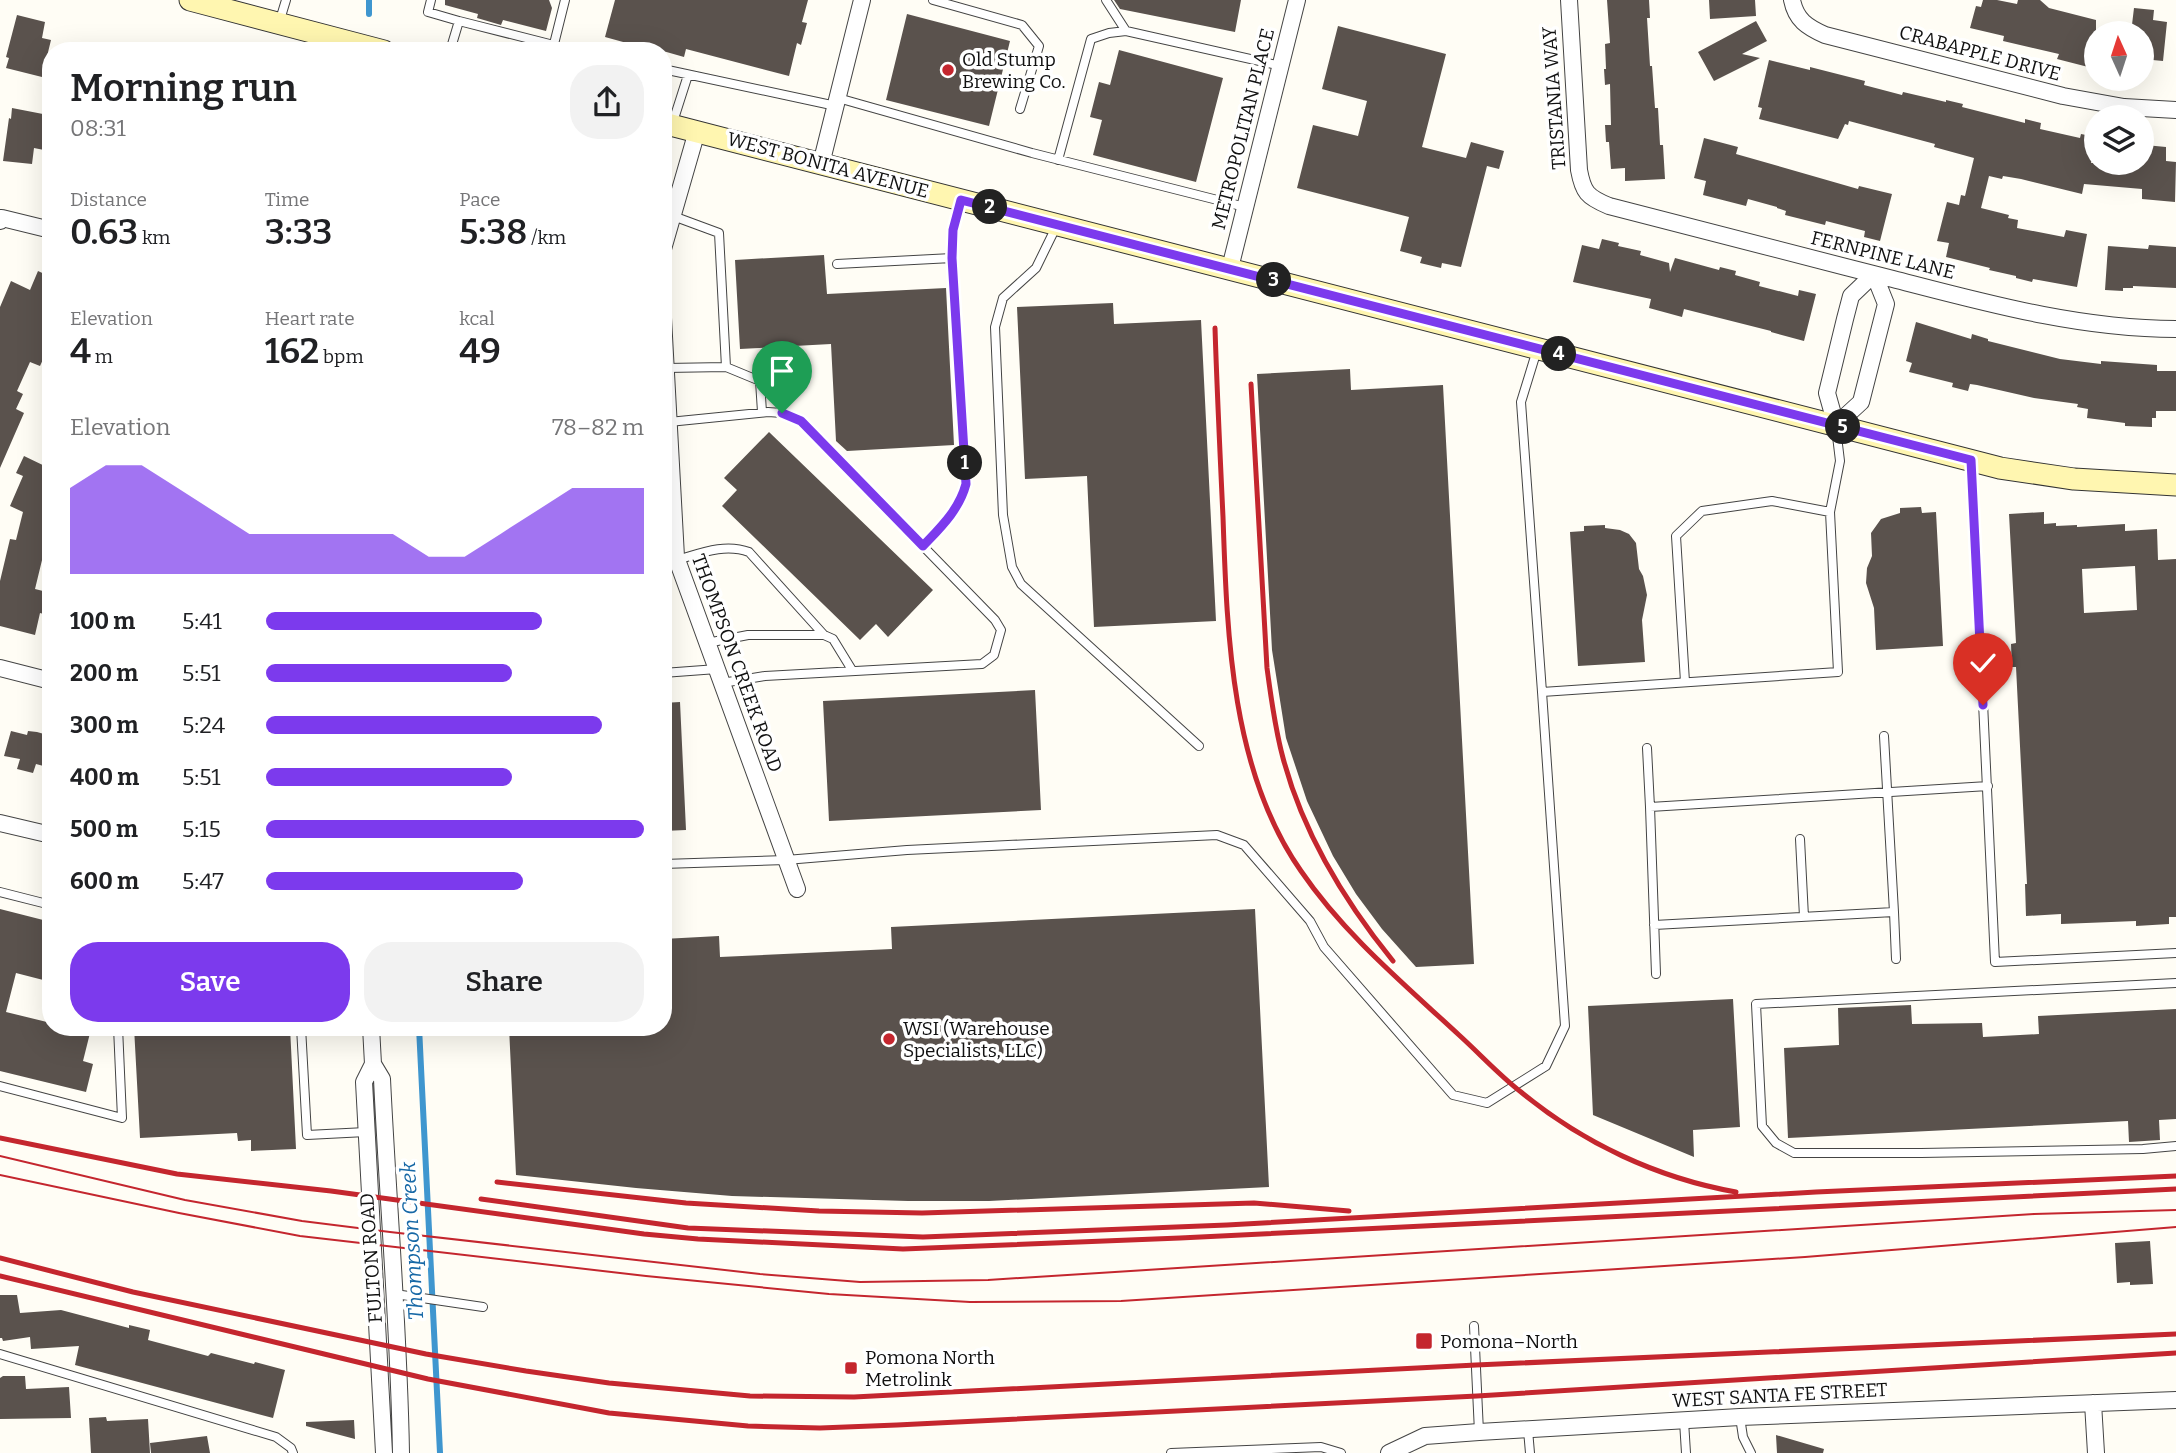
<!DOCTYPE html>
<html lang="en">
<head>
<meta charset="utf-8">
<style>
	body { margin:0; font-family:Bitter,serif; background:#f2f2f2; color:#202124; height:100vh; display:flex; flex-direction:column; font-size:26px; white-space:nowrap }
	* { box-sizing:border-box; margin:0 }
	p { font-size:23px; color:#757577 }
	.icon { flex:none; width:38px; height:38px; fill:none; stroke:currentColor; stroke-width:2; stroke-linecap:round; stroke-linejoin:round }
	.map { position:relative; flex:1; overflow:hidden }
	.drawer { position:absolute; left:42px; top:42px; width:630px; height:994px; display:flex; flex-direction:column; background:#fff; border-radius:28px; box-shadow:0 7px 28px #0002 }
	.drawer>* { flex:none }
	.needle { width:46px; rotate:357deg }
	.controls { position:absolute; left:2084px; top:21px; display:grid; gap:14px }
	.controls a { display:grid; place-items:center; width:70px; height:70px; border-radius:50%; background:#fff; box-shadow:0 7px 28px #0002; font-size:35px }
	.pin { position:absolute; display:grid; place-items:center; width:60px; height:60px; color:#fff; margin:-72px -30px; border-radius:50% 50% 50% 0; rotate:-45deg; box-shadow:0 0 7px #0007 }
	.pin .icon { rotate:45deg }
	.km { position:absolute; width:35px; height:35px; margin:-18px; border-radius:50%; background:#222; color:#fff; font-size:19px; line-height:35px; text-align:center }
	.round { display:grid; place-items:center; flex:none; width:74px; height:74px; border-radius:28px; background:#f2f2f2 }
	.headline { display:flex; align-items:center; justify-content:space-between; height:119px; padding:0 28px }
	h1 { font-size:38px; font-weight:600; line-height:52px }
	.metrics { display:grid; grid-template-columns:repeat(3,1fr); gap:10px; height:119px; padding:7px 28px }
	.metrics div { display:grid; align-content:center }
	.metrics b { font-size:35px; font-weight:600 }
	.metrics small { font-size:19px; font-weight:400 }
	.metrics p { font-size:19px }
	.chart { height:196px; padding:14px 28px }
	.chart p { display:flex; justify-content:space-between }
	.chart svg { width:100%; height:126px; margin-top:7px; fill:#7c3aed; opacity:.7 }
	.primary-button { display:flex; gap:14px; margin-top:auto; padding:14px 28px }
	.primary-button a { flex:1; height:80px; border-radius:28px; background:#7c3aed; color:#fff; font-size:28px; font-weight:600; line-height:80px; text-align:center }
	.primary-button a+a { background:#f2f2f2; color:#202124 }
	ul { padding:0 28px; list-style:none; font-size:23px }
	li { display:grid; grid-template-columns:112px 84px 1fr; align-items:center; height:52px }
	li i { height:18px; border-radius:9px; background:#7c3aed }
	.map>svg:first-child { display:block }
	.lines { fill:none; stroke-linecap:round; stroke-linejoin:round }
	.stream { stroke:#3f96cf; stroke-width:6 }
	.building { fill:#5a524d; fill-rule:evenodd }
	.service-casing { stroke:#444; stroke-width:10 }
	.minor-casing { stroke:#444; stroke-width:18 }
	.secondary-casing { stroke:#333; stroke-width:23 }
	.service { stroke:#fff; stroke-width:8 }
	.minor { stroke:#fff; stroke-width:16 }
	.secondary { stroke:#fff6b0; stroke-width:21 }
	.tram { stroke:#c4262e; stroke-width:2 }
	.rail { stroke:#c4262e; stroke-width:5 }
	.route-casing { stroke:#fff; stroke-width:14 }
	.route { stroke:#7c3aed; stroke-width:9 }
	.poi-dot { fill:#c4262e; stroke:#fff; stroke-width:2.5 }
	.labels { text-anchor:middle; dominant-baseline:central; stroke-width:7; stroke-linejoin:round; paint-order:stroke }
	.street-label { font-size:19px; fill:#111; stroke:#fff }
	.poi-label { font-size:19px; fill:#111; stroke:#fff; text-anchor:start }
	.water-label { font-size:21px; font-style:italic; fill:#1768a6; stroke:#fff }
</style>
</head>
<body>
<div class="map">
<svg width="2176" height="1453" viewBox="0 0 2176 1453">
	<rect width="100%" height="100%" fill="#fffdf5"/>
	<g class="lines">
		<path class="stream" d="M369,0V14
			M419,1027L440,1453"/>
	</g>
	<path class="building" d="M445,0H549L552,8L546,31L503,20L501,25L477,18L478,14L445,5Z
		M615,0H808L802,22L807,23L801,45L797,43L789,76L686,49L684,57L663,51H642L633,48L634,45L605,37Z
		M1114,0H1241L1235,32L1120,9Z
		M1607,0H1649L1650,18H1647L1650,66H1652L1655,108H1658L1660,145H1663L1665,179L1625,181V168L1611,169L1609,142H1606L1605,125H1611L1610,84L1605,85L1604,69H1606L1605,44L1610,43Z
		M1709,0H1755L1756,16L1710,19Z
		M1983,0H1997L2017,4L2018,0H2040L2049,8L2096,20V69L2057,59L2059,54L2003,41L2004,36L1970,28L1976,6L1981,7Z
		M2134,8L2154,10L2153,20L2167,22L2163,61L2142,59V33H2131Z
		M907,14L1010,41L989,126L886,100Z
		M17,15L45,22L42,38L51,40L42,77L6,68L9,58L6,57Z
		M1756,21L1767,41L1742,54L1760,58L1714,81L1698,52Z
		M1338,26L1446,54L1422,147L1466,158L1471,142L1504,151L1499,169L1487,166L1461,267L1442,263L1441,268L1420,263L1422,257L1400,251L1409,217L1297,188L1313,125L1358,136L1367,101L1322,89Z
		M1119,50L1223,78L1196,182L1093,155L1102,120L1090,117L1099,82L1110,85Z
		M1769,60L1810,70V67L1865,81L1864,85L1902,95L1903,92L1946,102V100L1963,104L1962,107L2025,123V119L2041,123L2040,129L2080,138L2081,134L2096,137L2091,163H2144L2145,145L2166,147V161L2176,162L2175,202L2142,199V189L2084,184L2082,194L2021,179L2003,176L2002,179L1989,176L1981,208L2009,215L2008,218L2018,220L2017,228L2064,237L2066,230L2087,234L2077,287L2033,279L2032,282L2016,278V276L1989,270L1990,268L1946,257L1949,243L1937,241L1947,202L1959,205L1961,195L1965,196L1974,158L1934,147L1935,144L1849,121L1848,125L1845,124L1838,139L1759,119L1762,108L1758,107Z
		M12,108L48,115L44,150L34,148L32,164L3,161L9,118L11,119Z
		M1704,138L1738,147L1736,154L1858,189L1859,186L1892,194L1880,241L1864,237L1865,231L1826,221L1825,225L1785,215L1786,211L1777,208V207L1748,199L1746,206L1703,195L1706,181L1694,178Z
		M1602,239L1619,243L1618,246L1641,251L1640,255L1669,263L1670,272L1675,258L1719,270L1720,267L1736,271L1735,275L1760,282L1759,286L1798,296L1799,290L1816,294L1804,341L1771,332V331L1684,309L1682,317L1649,308L1651,299L1573,282L1582,245L1599,249Z
		M2149,245L2176,247V288L2133,286V288H2123V291L2105,290L2108,246L2148,249Z
		M824,255L827,294L946,288L954,445L847,451L836,441L831,344L740,349L735,260Z
		M38,271L51,277V342L40,366L30,362L17,391L23,394L16,409L24,413L0,468V307L11,281L30,290Z
		M1113,303L1114,324L1201,320L1216,621L1094,627L1087,476L1025,479L1017,307Z
		M1916,322L1971,339L1972,334L1988,339V341L2060,359L2101,364V361L2157,365V371H2176V411H2156V418H2152V427L2125,426V423L2087,418L2088,409L2077,407L2078,404L2034,398L1977,385L1970,384L1968,391L1952,387L1953,383L1909,372L1912,363L1906,361Z
		M1350,369L1351,390L1443,385L1474,964L1416,967L1382,929L1356,894L1333,856L1307,801L1286,738L1272,650L1257,374Z
		M769,432L933,590L888,637L876,624L860,640L722,506L737,490L724,478Z
		M24,456L51,469V511L43,528L51,530V555L45,553L43,556L35,589L51,593V616L40,613L35,635L0,626V581L10,539L16,540L23,512L10,506L23,476L16,473Z
		M1921,507L1922,513L1936,512L1943,646L1876,650L1874,608L1866,583L1867,568L1872,556L1871,533L1881,519L1900,513V508Z
		M2044,512V524L2056,523V526L2077,525V527L2125,524V531L2157,529L2158,560L2176,559V917H2169V924L2136,926V921L2061,924V914L2026,916L2025,884H2027L2016,667H2012L2011,644L2016,643L2009,514ZM2135,566L2137,610L2084,613L2082,569Z
		M1605,525V528L1620,530L1629,534L1636,543L1639,569L1643,576L1647,595L1642,620L1645,662L1578,666L1570,532L1584,531V526Z
		M1035,690L1041,810L829,821L823,701Z
		M680,702L686,830L663,831V703Z
		M11,731L27,735L28,731L37,732L51,736V768L36,764L33,773L17,769L20,759L4,756Z
		M0,909L51,922V982L16,973L6,1012L51,1023V1027H66L90,1033L83,1061L93,1064L86,1092L0,1071Z
		M1255,909L1269,1187L989,1201H908L732,1196L636,1188L516,1175L509,1027H663V939L719,936L720,957L892,949L891,927Z
		M1733,999L1740,1127L1693,1130L1694,1157L1593,1115L1588,1006Z
		M1911,1005L1912,1024L1982,1023L1983,1037L2039,1034L2038,1016L2176,1009V1119L2159,1120L2160,1140L2129,1142L2128,1121L1788,1138L1784,1048L1839,1045L1838,1008Z
		M134,1027H290L296,1149L251,1151V1140L238,1141L237,1133L140,1138Z
		M2150,1241L2153,1284L2130,1285V1282L2117,1283L2115,1243Z
		M0,1295H17L20,1313L61,1310L129,1328V1325L150,1330L148,1340L208,1356L211,1353L254,1364L255,1362L285,1370L273,1418L75,1365L79,1346L31,1349L30,1337L3,1341L2,1338H0Z
		M3,1376H25L26,1389L69,1387L71,1418L0,1419V1378Z
		M106,1417L107,1421L148,1419L150,1453H91L89,1418Z
		M354,1420L355,1439L306,1426V1422Z
		M1776,1435L1824,1449L1823,1453H1777Z
		M207,1436L210,1453H151L150,1443Z"/>
	<g class="lines">
		<g class="service-casing">
			<path id="service" d="M431,0L428,12L459,21L577,51
				M933,0L1022,25L1039,46L1020,109
				M279,23L286,0
				M1126,31L1281,66
				M553,48L565,0
				M450,51L459,21
				M663,69L836,106
				M838,98L1032,153L1245,207
				M672,125L688,75
				M1058,160L1091,39L1109,33L1126,31L1106,0
				M1056,227L1036,268L1003,298L995,327L1003,515L1012,567L1021,584L1199,746
				M837,264L952,258
				M1537,350L1521,402L1542,692L1838,672L1830,512L1840,461L1836,428
				M726,367L760,381L762,412
				M666,368L726,367L719,233L673,216
				M669,422L768,412L782,413L801,421L995,620L1001,630L994,655L982,664L765,676L722,683
				M1972,464L1995,962L2176,953
				M923,546C941,527 959,510 966,484L952,258L953,230L960,203
				M677,560C701,553 725,543 749,552L824,635
				M707,643L748,635H824L833,639L852,670
				M663,673L717,669
				M1685,682L1676,536L1702,511L1772,501L1830,512
				M1647,748L1650,807
				M1800,839L1804,917
				M663,864L786,860L907,850L1217,835L1244,845L1310,921L1324,947L1453,1095L1487,1103L1546,1066L1565,1026L1542,692
				M0,892L51,905
				M1894,912L1896,959
				M1654,925L1894,912L1884,736
				M1656,974L1650,807L1988,786
				M2176,983L1756,1004L1762,1126L1776,1143L1794,1153H1921L2143,1149L2176,1146
				M301,1027L307,1135L366,1132
				M0,1086L122,1118L118,1027
				M395,1294L483,1307
				M1474,1326L1479,1432
				M0,1354L276,1437L291,1448L293,1453
				M1740,1417L1743,1437L1751,1453
				M1684,1421L1686,1453
				M1528,1430L1530,1453
				M1171,1453L1321,1447L1341,1453"/>
		</g>
		<g class="minor-casing">
			<path id="minor" d="M1569,0L1579,170C1583,192 1587,197 1609,206C1703,230 1798,255 1893,279C1986,303 2079,329 2176,329
				M1792,0C1796,20 1807,27 1825,35L2063,96L2124,107L2176,110
				M821,164L862,0
				M0,221L2,218L51,230
				M663,249L697,131
				M1230,268L1297,0
				M1874,274L1886,304L1861,402L1836,425L1827,393L1845,319L1851,296Z
				M663,318L676,557L797,889
				M0,668L51,681
				M0,823L51,835
				M371,1027L373,1064L382,1079C388,1204 399,1328 401,1453
				M373,1064L364,1082L384,1453
				M2093,1403L2096,1453
				M1389,1453L1425,1436L1479,1432L1740,1417L2176,1400"/>
		</g>
		<g class="secondary-casing">
			<path id="secondary" d="M190,0L384,51
				M663,123L2000,468L2074,479L2176,485"/>
		</g>
		<use href="#service" class="service"/>
		<use href="#minor" class="minor"/>
		<use href="#secondary" class="secondary"/>
		<path class="tram" d="M0,1156L185,1200L302,1221L390,1232L760,1274L860,1282L988,1280L2034,1214L2176,1210
			M0,1175L179,1213L300,1236L646,1276L829,1294L970,1302L1121,1301L1805,1257L2176,1227"/>
		<path class="rail" d="M1215,328C1217,391 1220,454 1223,517C1227,635 1231,771 1301,871C1344,934 1404,984 1459,1035C1480,1054 1499,1075 1521,1092C1583,1143 1657,1178 1736,1192
			M1251,384L1267,668C1271,698 1275,729 1283,758C1303,833 1345,902 1393,961
			M0,1138L177,1174L331,1191L644,1234L698,1239L903,1249L1180,1238L2176,1189
			M497,1182L686,1203L819,1211L922,1213L1254,1203L1349,1211
			M481,1199L688,1228L923,1237L1227,1225L1816,1192L2176,1176
			M0,1258L133,1292L426,1354L526,1371L609,1383L750,1396L854,1397L1476,1365L2176,1334
			M0,1276L428,1379L609,1413L748,1426L820,1428L897,1425L1477,1396L2176,1353"/>
	</g>
	<g class="lines">
		<g class="route-casing">
			<path id="route" d="M782,413L801,421L923,546C941,527 959,510 966,484L952,258L953,230L961,200L1971,460L1983,705"/>
		</g>
		<use href="#route" class="route"/>
	</g>
	<g class="poi-dot">
		<circle cx="948" cy="70" r="7"/>
		<circle cx="889" cy="1039" r="7"/>
		<rect x="1415" y="1332" width="18" height="18" rx="3.5"/>
		<rect x="844" y="1361" width="14" height="14" rx="3.5"/>
	</g>
	<g class="labels">
		<g class="street-label">
			<text transform="translate(1980 53) rotate(15)">CRABAPPLE DRIVE</text>
			<text transform="translate(1554 98) rotate(-94)">TRISTANIA WAY</text>
			<text transform="translate(1243 129) rotate(-76)">METROPOLITAN PLACE</text>
			<text transform="translate(828 165) rotate(15)">WEST BONITA AVENUE</text>
			<text transform="translate(1883 255) rotate(14)">FERNPINE LANE</text>
			<text transform="translate(737 663) rotate(70)">THOMPSON CREEK ROAD</text>
			<text transform="translate(371 1258) rotate(-94)">FULTON ROAD</text>
			<text transform="translate(1780 1395) rotate(-3)">WEST SANTA FE STREET</text>
		</g>
		<g class="poi-label">
			<text x="962" y="59">Old Stump<tspan x="962" dy="22">Brewing Co.</tspan></text>
			<text x="903" y="1028">WSI (Warehouse<tspan x="903" dy="22">Specialists, LLC)</tspan></text>
			<text x="1440" y="1341">Pomona–North</text>
			<text x="865" y="1357">Pomona North<tspan x="865" dy="22">Metrolink</tspan></text>
		</g>
		<g class="water-label">
			<text transform="translate(412 1241) rotate(-93)">Thompson Creek</text>
		</g>
	</g>
</svg>
<div class="controls">
<a><svg class="needle" viewBox="-14 -14 28 28"><path d="M0-13l5 13h-10z" fill="#e53935"/><path d="M0 13l5-13h-10z" fill="#757577"/></svg></a>
<a><svg class="icon" aria-label="layers" viewBox="0 0 24 24"><path d="M12 4l9 5-9 5-9-5zM3 14l9 5 9-5"/></svg></a>
</div>
<div class="pin" style="left:782px;top:413px;background:#1e9e55"><svg class="icon" aria-label="arrive" viewBox="0 0 24 24"><path d="M6 21V4h12l-3 4 3 4H6"/></svg></div>
<div class="pin" style="left:1983px;top:705px;background:#d93025"><svg class="icon" aria-label="check" viewBox="0 0 24 24"><path d="M5 12l5 5 9-10"/></svg></div>
<b class="km" style="left:965px;top:463px">1</b>
<b class="km" style="left:990px;top:207px">2</b>
<b class="km" style="left:1274px;top:280px">3</b>
<b class="km" style="left:1559px;top:354px">4</b>
<b class="km" style="left:1843px;top:427px">5</b>
<section class="drawer">
<div class="headline"><div><h1>Morning run</h1><p>08:31</p></div><a class="round"><svg class="icon" aria-label="share" viewBox="0 0 24 24"><path d="M12 15V3M7 8l5-5 5 5M5 13v7h14v-7"/></svg></a></div>
<div class="metrics">
<div><p>Distance</p><b>0.63<small> km</small></b></div>
<div><p>Time</p><b>3:33</b></div>
<div><p>Pace</p><b>5:38<small> /km</small></b></div>
</div>
<div class="metrics">
<div><p>Elevation</p><b>4<small> m</small></b></div>
<div><p>Heart rate</p><b>162<small> bpm</small></b></div>
<div><p>kcal</p><b>49</b></div>
</div>
<div class="chart"><p><span>Elevation</span>78–82 m</p>
<svg viewBox="0 0 160 44" preserveAspectRatio="none"><path d="M0 44V14L10 6L20 6L30 14L40 22L50 30L60 30L70 30L80 30L90 30L100 38L110 38L120 30L130 22L140 14L150 14L160 14V44z"/></svg>
</div>
<ul>
<li><b>100 m</b>5:41<i style="width:73%"></i></li>
<li><b>200 m</b>5:51<i style="width:65%"></i></li>
<li><b>300 m</b>5:24<i style="width:89%"></i></li>
<li><b>400 m</b>5:51<i style="width:65%"></i></li>
<li><b>500 m</b>5:15<i style="width:100%"></i></li>
<li><b>600 m</b>5:47<i style="width:68%"></i></li>
</ul>
<div class="primary-button"><a>Save</a><a>Share</a></div>
</section>
</div>
</body>
</html>
